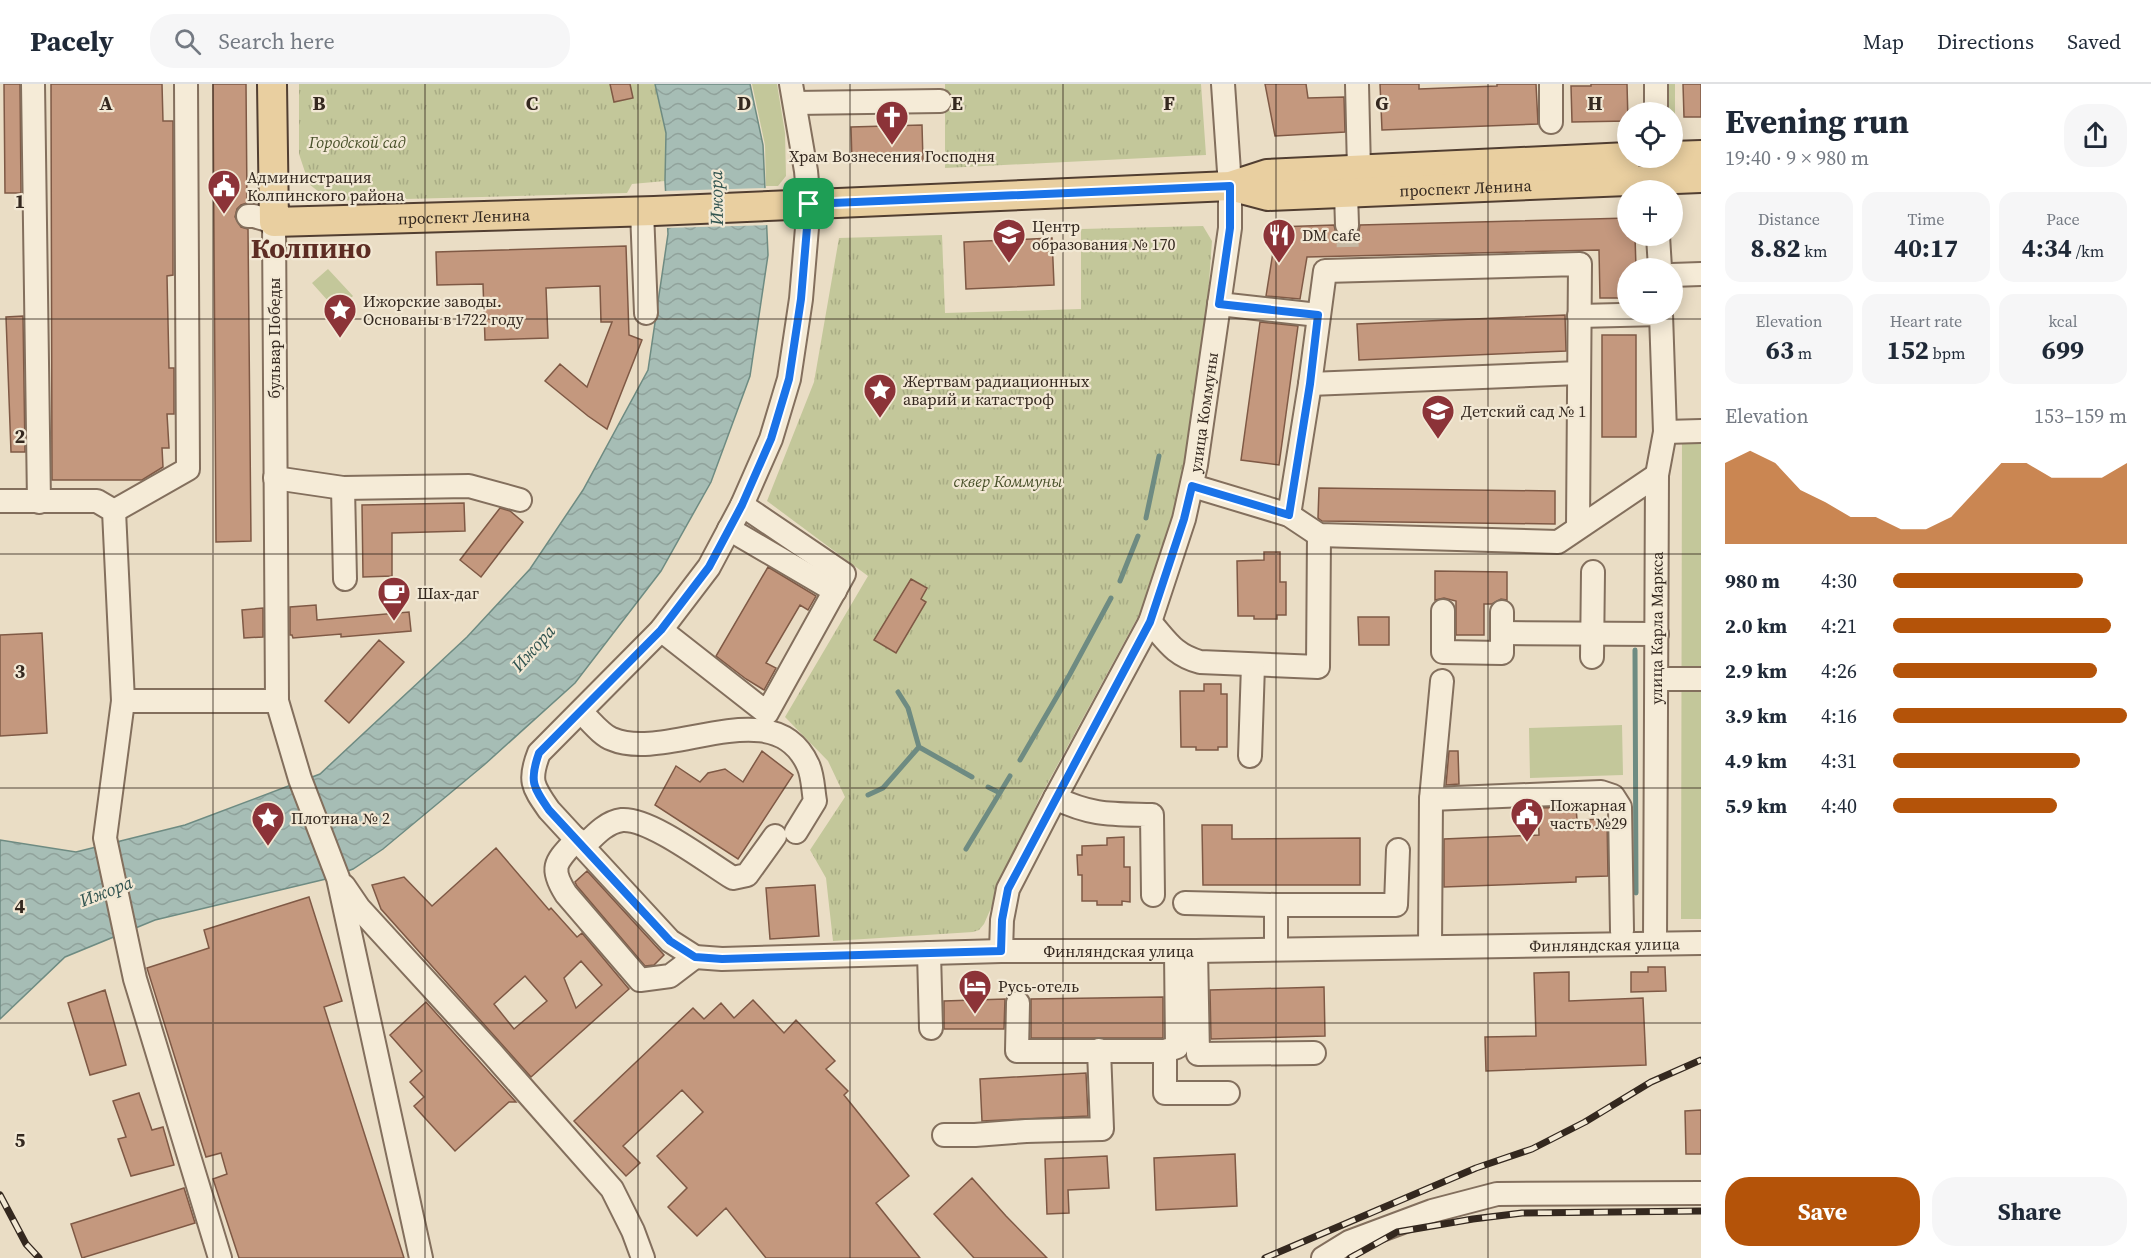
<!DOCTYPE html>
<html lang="en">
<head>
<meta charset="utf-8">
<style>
	body { margin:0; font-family:"Source Serif 4",serif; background:#f6f6f7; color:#1f2937; height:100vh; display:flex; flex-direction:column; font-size:22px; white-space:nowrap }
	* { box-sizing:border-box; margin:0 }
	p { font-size:20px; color:#747a83 }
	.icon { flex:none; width:33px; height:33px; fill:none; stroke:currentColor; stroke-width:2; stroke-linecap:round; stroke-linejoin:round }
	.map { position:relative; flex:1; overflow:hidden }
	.side { display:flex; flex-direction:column; background:#fff; width:450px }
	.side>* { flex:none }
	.fabs { position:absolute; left:1617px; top:18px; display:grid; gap:12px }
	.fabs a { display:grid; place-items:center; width:66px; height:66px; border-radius:50%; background:#fff; box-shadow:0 3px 15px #0003; font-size:30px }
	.pin { position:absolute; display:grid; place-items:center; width:51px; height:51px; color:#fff; margin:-26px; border-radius:12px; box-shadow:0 3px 9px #0006 }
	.round { display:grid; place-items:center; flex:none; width:63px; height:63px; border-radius:24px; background:#f6f6f7 }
	.summary { display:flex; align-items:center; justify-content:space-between; height:102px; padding:0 24px }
	h1 { font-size:33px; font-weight:700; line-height:45px }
	.metrics { display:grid; grid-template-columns:repeat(3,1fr); gap:9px; height:102px; padding:6px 24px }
	.metrics div { display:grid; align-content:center; border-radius:15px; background:#f6f6f7; text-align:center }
	.metrics b { font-size:26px; font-weight:700 }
	.metrics small { font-size:16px; font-weight:400 }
	.metrics p { font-size:16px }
	.chart { height:168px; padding:12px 24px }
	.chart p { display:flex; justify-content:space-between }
	.chart svg { width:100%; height:108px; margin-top:6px; fill:#b45309; opacity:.7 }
	.button { display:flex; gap:12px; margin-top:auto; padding:12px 24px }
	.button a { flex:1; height:69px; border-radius:24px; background:#b45309; color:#fff; font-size:24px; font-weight:700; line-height:69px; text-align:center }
	.button a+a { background:#f6f6f7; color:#1f2937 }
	ul { padding:0 24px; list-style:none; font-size:20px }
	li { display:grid; grid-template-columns:96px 72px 1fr; align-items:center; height:45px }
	li i { height:15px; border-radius:8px; background:#b45309 }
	header { display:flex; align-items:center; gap:36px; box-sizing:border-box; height:84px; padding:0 30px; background:#fff; border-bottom:2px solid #e0e1e3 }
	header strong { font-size:28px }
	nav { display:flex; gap:33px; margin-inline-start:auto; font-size:21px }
	.search { width:420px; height:54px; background:#f6f6f7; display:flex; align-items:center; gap:15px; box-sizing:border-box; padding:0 21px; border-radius:24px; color:#747a83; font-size:22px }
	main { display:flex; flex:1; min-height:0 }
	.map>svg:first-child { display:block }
	.green { fill:#c3c79a }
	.park { fill:url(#park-tufts) }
	.water { fill:url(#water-waves); stroke:#6e8b82; stroke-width:1.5 }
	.pier { fill:#eaddc5 }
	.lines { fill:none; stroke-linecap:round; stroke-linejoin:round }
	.stream { stroke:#6e8b82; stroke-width:5 }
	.building { fill:#c4987e; stroke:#7f5945; stroke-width:1.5; fill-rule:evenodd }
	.minor-tunnel { stroke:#c6b9a4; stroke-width:22; stroke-dasharray:22 11; stroke-linecap:butt }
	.minor-casing { stroke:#836f5d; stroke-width:26 }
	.major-casing { stroke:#513e31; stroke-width:32 }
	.minor { stroke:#f5ebd7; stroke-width:22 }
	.major { stroke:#e9cfa0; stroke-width:28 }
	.rail-casing { stroke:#34281f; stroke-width:7 }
	.rail { stroke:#f2e8d4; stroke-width:4.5; stroke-dasharray:14; stroke-linecap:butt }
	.route-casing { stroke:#fff; stroke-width:12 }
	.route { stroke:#1a73e8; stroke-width:8 }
	.grid { fill:none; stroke:#34281f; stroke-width:1.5; stroke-opacity:0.55 }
	.labels { text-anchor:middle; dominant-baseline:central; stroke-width:4.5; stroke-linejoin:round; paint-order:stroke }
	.park-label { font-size:16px; font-style:italic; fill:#474f28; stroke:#f2e8d4 }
	.poi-label { font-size:16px; fill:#34281f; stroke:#f2e8d4; text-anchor:start }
	.street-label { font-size:16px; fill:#34281f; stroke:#f2e8d4 }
	.water-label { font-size:18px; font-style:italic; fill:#30534f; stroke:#f2e8d4 }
	.town-label { font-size:28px; font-weight:bold; fill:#5d2c23; stroke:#f2e8d4 }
	.grid-label { font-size:20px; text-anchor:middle; font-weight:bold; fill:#34281f; stroke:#f2e8d4; stroke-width:4.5; stroke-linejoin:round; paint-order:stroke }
</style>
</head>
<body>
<header>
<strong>Pacely</strong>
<div class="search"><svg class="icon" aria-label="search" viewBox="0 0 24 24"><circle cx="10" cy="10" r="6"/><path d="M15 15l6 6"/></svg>Search here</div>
<nav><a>Map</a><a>Directions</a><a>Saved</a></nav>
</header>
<main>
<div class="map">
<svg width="1701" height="1174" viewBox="0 0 1701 1174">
	<defs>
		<pattern id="park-tufts" width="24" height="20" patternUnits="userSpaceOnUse" patternTransform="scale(1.5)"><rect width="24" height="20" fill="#c3c79a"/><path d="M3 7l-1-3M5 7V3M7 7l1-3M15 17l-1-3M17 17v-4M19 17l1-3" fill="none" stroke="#a8ab84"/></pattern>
		<pattern id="water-waves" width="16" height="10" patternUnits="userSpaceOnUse" patternTransform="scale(1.5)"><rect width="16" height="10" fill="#a6bdb5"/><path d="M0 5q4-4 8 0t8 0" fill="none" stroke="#90a29b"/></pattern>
	</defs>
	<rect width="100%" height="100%" fill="#eaddc5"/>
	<path class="green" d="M752,0H777L785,49L786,92L778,102H766L765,61Z
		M1665,0H1675V36H1673L1672,28H1665Z
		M328,185L353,212L337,227L312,199Z
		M1682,354H1701V835H1681Z
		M1622,641L1623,691L1530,694L1529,644Z"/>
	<path class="park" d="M299,0H655L666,49L665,97L632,100L627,109L330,117L309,100L299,70Z
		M945,0H1201L1206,71L945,84Z
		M1203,142L1212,157L1207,226L1184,395L1177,427L1147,516L1039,715L984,840L979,846L973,848L833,857L826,794L810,766L845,713L828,677L785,633L868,492L767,417L814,298L839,154L942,151L945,229L1081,225V145Z"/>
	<path class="water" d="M655,0H750L763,61L768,171L750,292L711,398L661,487L575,599L484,681L383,765L353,785L326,795L155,836L65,873L0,935V756L76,768L185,741L320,690L467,553L530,485L583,406L648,286L668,150L665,97L666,49Z"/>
	<path class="pier" d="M768,104L770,141L665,144L663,107Z"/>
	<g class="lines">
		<path class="stream" d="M1146,434L1159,372
			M1120,497L1138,452
			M1635,566L1636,809
			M898,608L908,624L919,663L972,693
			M1020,676L1070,590L1111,514
			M988,703L1000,709
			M868,711L883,704L919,663
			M966,765L1010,692"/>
	</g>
	<path class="building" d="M4,0H20L21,109H5Z
		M51,0H162L163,37H173V191L167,192L169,284H174V330H167L169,364H162L163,383L142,396H52Z
		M213,0H246L247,119L241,121L237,125L235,133L241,143L248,145L251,457L216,458Z
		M610,0H630L633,14L614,18Z
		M1265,0H1306L1308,14L1344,13L1345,48L1275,52Z
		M1380,0H1419V5L1497,2V0H1536L1538,40L1382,46Z
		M1591,0H1627L1628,37L1572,38L1571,2H1591Z
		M1683,0H1701V33H1684Z
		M922,41L923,77L852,79L851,43Z
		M1628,134V152H1635L1636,184H1628V214H1600L1599,166L1307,173L1300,215L1266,212L1277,143L1334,141L1336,149L1341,153L1347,154L1355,152L1359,147L1360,141Z
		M1052,154L1054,201L966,205L964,158Z
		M626,162L629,251L642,256L607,345L588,332L545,297L560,280L587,303L612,238H601L600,202L546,204L548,254L485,256L483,200L437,201L436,168Z
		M1565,231L1566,267L1359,276L1357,240Z
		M23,232L25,368H11L6,233Z
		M1260,238L1298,242L1279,381L1241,376Z
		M1602,251H1636V353H1602Z
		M1319,404L1555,407V440L1322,437L1318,434Z
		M464,419L465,447L392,449V492L363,493L362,421Z
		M500,424L510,427L523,438L481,493L460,476Z
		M1264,468H1280V498H1286V531H1277V535H1254V532H1238L1237,477L1264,476Z
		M768,483L816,512L808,526L800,521L766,579L776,584L764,606L746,595L716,572Z
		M1435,487L1507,488V516L1501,515L1492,520H1484V551H1456V517L1444,514L1435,516Z
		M911,495L927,504L921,515L926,518L896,569L874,556Z
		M316,521L317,536L409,528L411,547L341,553V550L293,554L292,551H290V523Z
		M263,524V553L244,554L242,526Z
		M1358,533H1389V561H1359Z
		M42,549L47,649L0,652V551Z
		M379,556L404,578L349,639L325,617Z
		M1204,600H1221V610H1227V663H1218V666H1196V663H1181L1180,607H1204Z
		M762,667L793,691L738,775L655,721L676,682L700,698L708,689L725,685L743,698Z
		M1449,667H1458L1459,700L1446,701Z
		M1576,723L1577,736L1607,735L1608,792L1576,793V798L1444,803V755L1539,751L1538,724Z
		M1202,741H1232V755L1360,754V801H1203Z
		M1124,753V783H1130V818L1122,817V821H1097V817H1082V791H1078L1077,771H1082V762L1107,761V754Z
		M496,764L549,826L551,824L577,853L582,849L629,905L531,993L381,825L372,801L404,793L432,822ZM581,877L602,901L576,924L564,894ZM525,892L547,917L514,945L494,920Z
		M587,787L664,871L654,881L645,882L577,802L575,798Z
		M815,801L819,852L770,855L766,804Z
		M309,813L342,917L324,923L404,1174H239L213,1095L227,1090L221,1069L206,1073L147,884L209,864L204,846Z
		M1648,883H1665L1666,907L1631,908V888H1648Z
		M1569,888V917L1643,914L1646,981L1486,987L1485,953L1536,952L1534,889Z
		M1324,903L1325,952L1211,955L1210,906Z
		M105,906L126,981L90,991L68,919Z
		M1163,913V954H1031V915Z
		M1005,915L1004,945H944V917Z
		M753,916L784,949L796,936L835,977L826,985L848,1007L844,1011L909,1092L876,1119L920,1174H766L726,1124L697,1152L668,1123L687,1104L657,1072L703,1028L682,1006L623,1062L640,1079L626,1092L574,1037L693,924L704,935L721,919L734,934Z
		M426,918L516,1018H509L455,1067L414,1022L424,1013L410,998L422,987L390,951Z
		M1086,989L1088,1032L982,1037L980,995Z
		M139,1009L152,1046L163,1043L174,1081L131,1092L118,1055L126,1053L113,1017Z
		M1701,1026V1070H1686L1685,1027Z
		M1235,1070L1237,1122L1156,1126L1154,1074Z
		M1107,1072L1109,1104L1068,1106L1069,1129L1047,1130L1045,1075Z
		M972,1094L1006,1132L1047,1174H974L934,1130Z
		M184,1104L195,1139L82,1174L71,1140Z"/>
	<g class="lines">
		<path class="minor-tunnel" d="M1347,141L1348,172"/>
		<g class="minor-casing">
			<g id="minor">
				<path d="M33,0L39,418"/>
				<path id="s1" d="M791,0L806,87L809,120L801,215L789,295L771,355L742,421L709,483L661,546L539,669C528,697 533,703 549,726L670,857L695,873L722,875L1001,867H1196L1701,859"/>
				<path d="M1357,0L1359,86"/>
				<path d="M1551,0V38"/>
				<path d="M1656,0V28"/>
				<path d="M795,19L940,17"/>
				<path d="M1657,74V106"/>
				<path d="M1346,109L1347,141"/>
				<path d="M642,127L646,229"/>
				<path d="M1658,152L1660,184"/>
				<path d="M1672,191L1701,190"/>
				<path d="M1219,220L1318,231"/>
				<path d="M1579,232L1661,230"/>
				<path d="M1310,300L1579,289"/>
				<path d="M1665,348L1701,347"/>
				<path d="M275,394L343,404L469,402L520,416"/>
				<path d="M1193,402L1289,431L1319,451L1558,458L1657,391"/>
				<path d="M343,404L345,495"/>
				<path d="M0,417H97L114,427L123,617H277L274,138L254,132H248"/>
				<path d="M114,427L188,385L186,0"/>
				<path d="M1289,431L1310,300L1325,187L1580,180L1578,443"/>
				<path d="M729,445L835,507"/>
				<path d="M1443,527V568L1502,569V528"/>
				<path d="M1150,538C1167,557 1174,571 1200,578L1318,583L1319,451"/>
				<path d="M661,546L767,629L844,490L742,421"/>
				<path d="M1502,549L1657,550"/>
				<path d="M1592,573L1593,488"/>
				<path d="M1657,595H1701"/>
				<path d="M123,617L105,754L135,895L220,1174"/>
				<path d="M277,617L300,695L338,794L421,1174"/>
				<path d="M581,628C590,636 601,651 612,655C667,679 774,605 808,681C813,691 813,706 815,717L796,748"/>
				<path d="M1250,672L1253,581"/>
				<path d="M1055,714C1093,732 1111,730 1152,731L1153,811"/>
				<path d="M1431,715L1601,708L1613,712L1620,723L1622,847"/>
				<path d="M577,755C557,777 548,782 566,810L640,896L670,892L695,873"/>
				<path d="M584,762C594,752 606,738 622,736C650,734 707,778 733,794L747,791L775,752"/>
				<path d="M344,802L359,824L491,968L612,1105L633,1147L643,1174"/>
				<path d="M1185,819L1276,821"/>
				<path id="s2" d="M1655,859L1657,391L1665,348L1661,230"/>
				<path d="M1430,863L1431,715L1442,597"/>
				<path d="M1276,865V821H1396L1398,766"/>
				<path id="s3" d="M1001,867L1002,836L1008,805L1055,714L1150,538L1184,435L1196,381L1230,144V102L1223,0"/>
				<path d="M1196,867L1198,970L1314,969"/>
				<path d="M929,869L931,944"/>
				<path d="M1018,919L1017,967H1165V1009H1228"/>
				<path d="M1165,967L1177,963L1176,867"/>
				<path d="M944,1051H975L1026,1047L1102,1045L1099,966"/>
				<path d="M1323,1174L1349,1158L1432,1127L1497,1110L1701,1109"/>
			</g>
		</g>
		<g class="major-casing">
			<g id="major">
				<path id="s4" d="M272,0L274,138L654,127L1230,102L1267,90L1628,73"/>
				<path d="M1672,72L1701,71"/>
				<path id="s5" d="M1230,102L1268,112L1701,94"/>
			</g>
		</g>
		<use href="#minor" class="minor"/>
		<use href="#major" class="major"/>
		<g class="rail-casing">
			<path id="rail" d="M0,1111L26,1160L39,1174
				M1265,1174L1476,1084L1532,1065L1585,1038L1651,998L1701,976
				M1350,1174L1397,1148L1473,1135L1522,1129L1701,1127"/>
		</g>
		<use href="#rail" class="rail"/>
	</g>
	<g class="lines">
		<g class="route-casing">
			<path id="route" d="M1230,102V144L1219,220L1318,231L1310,300L1289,431L1192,402L1184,435L1150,538L1008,805L1002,836L1001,867L722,875L695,873L670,857L549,726C533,703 529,697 539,669L661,546L709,483L742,421L771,355L789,295L801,215L809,120Z"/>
		</g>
		<use href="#route" class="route"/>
	</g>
	<path class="grid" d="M213,0V1174M425,0V1174M638,0V1174M850,0V1174M1063,0V1174M1276,0V1174M1488,0V1174M0,235H1701M0,470H1701M0,704H1701M0,939H1701"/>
	<defs>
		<g id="church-pin" transform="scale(1.725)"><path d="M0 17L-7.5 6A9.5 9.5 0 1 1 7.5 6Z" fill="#8c3338" stroke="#f2e8d4"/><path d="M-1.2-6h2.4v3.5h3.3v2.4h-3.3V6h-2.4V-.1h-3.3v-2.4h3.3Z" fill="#fff"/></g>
		<g id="civic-pin" transform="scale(1.725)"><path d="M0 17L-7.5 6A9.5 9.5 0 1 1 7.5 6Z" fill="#8c3338" stroke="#f2e8d4"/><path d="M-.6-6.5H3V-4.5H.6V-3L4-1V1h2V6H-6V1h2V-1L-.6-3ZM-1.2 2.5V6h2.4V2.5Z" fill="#fff"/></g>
		<g id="school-pin" transform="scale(1.725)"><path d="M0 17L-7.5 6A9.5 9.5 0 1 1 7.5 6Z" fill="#8c3338" stroke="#f2e8d4"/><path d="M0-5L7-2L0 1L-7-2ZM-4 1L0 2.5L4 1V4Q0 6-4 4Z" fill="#fff"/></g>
		<g id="restaurant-pin" transform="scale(1.725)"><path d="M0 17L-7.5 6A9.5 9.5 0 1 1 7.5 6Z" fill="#8c3338" stroke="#f2e8d4"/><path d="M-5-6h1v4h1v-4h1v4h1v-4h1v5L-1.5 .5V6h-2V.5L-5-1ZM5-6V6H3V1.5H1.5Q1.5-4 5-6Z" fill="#fff"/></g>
		<g id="sight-pin" transform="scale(1.725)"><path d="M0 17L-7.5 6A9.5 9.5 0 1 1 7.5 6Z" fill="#8c3338" stroke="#f2e8d4"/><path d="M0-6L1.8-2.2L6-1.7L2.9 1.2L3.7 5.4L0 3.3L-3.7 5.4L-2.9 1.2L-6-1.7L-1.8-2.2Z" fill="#fff"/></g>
		<g id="cafe-pin" transform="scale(1.725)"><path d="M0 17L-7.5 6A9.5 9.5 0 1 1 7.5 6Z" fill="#8c3338" stroke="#f2e8d4"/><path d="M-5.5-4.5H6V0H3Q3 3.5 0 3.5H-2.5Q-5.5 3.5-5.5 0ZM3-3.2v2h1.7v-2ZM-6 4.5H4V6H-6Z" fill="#fff"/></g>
		<g id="hotel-pin" transform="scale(1.725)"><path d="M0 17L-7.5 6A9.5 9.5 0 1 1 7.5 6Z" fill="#8c3338" stroke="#f2e8d4"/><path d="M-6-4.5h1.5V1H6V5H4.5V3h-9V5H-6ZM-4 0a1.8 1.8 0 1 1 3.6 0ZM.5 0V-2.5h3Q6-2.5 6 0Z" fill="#fff"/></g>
	</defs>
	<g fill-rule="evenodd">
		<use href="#church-pin" x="892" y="33"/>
		<use href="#civic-pin" x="224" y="102"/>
		<use href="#school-pin" x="1009" y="151"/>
		<use href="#restaurant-pin" x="1279" y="151"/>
		<use href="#sight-pin" x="340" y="226"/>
		<use href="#sight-pin" x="880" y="306"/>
		<use href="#school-pin" x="1438" y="327"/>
		<use href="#cafe-pin" x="394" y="509"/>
		<use href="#civic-pin" x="1527" y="730"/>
		<use href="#sight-pin" x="268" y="734"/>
		<use href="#hotel-pin" x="975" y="902"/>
	</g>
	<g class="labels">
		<g class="park-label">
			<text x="357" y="58">Городской сад</text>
			<text x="1008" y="397">сквер Коммуны</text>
		</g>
		<g class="poi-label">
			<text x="892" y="72" text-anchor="middle">Храм Вознесения Господня</text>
			<text x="247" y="93">Администрация<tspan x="247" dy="18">Колпинского района</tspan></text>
			<text x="1032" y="142">Центр<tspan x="1032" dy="18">образования № 170</tspan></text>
			<text x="1302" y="151">DM cafe</text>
			<text x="363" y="217">Ижорские заводы.<tspan x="363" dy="18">Основаны в 1722 году</tspan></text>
			<text x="903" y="297">Жертвам радиационных<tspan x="903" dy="18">аварий и катастроф</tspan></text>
			<text x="1461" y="327">Детский сад № 1</text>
			<text x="417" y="509">Шах-даг</text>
			<text x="1550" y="721">Пожарная<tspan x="1550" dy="18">часть №29</tspan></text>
			<text x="291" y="734">Плотина № 2</text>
			<text x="998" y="902">Русь-отель</text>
		</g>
		<g class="street-label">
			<text stroke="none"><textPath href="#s5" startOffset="237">проспект Ленина</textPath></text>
			<text stroke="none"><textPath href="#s4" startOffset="328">проспект Ленина</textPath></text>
			<text transform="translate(274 254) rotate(-90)">бульвар Победы</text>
			<text stroke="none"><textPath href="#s3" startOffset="582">улица Коммуны</textPath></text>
			<text stroke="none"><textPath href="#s2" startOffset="315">улица Карла Маркса</textPath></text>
			<text stroke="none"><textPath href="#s1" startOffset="1935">Финляндская улица</textPath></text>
			<text stroke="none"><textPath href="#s1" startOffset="1449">Финляндская улица</textPath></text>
		</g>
		<g class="water-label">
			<text transform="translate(716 114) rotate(-91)">Ижора</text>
			<text transform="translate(533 564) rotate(-48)">Ижора</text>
			<text transform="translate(106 807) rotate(-21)">Ижора</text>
		</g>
		<g class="town-label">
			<text x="311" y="164">Колпино</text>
		</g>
	</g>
	<g class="grid-label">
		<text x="106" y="26">A</text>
		<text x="319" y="26">B</text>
		<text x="532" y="26">C</text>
		<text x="744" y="26">D</text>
		<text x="957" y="26">E</text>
		<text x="1169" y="26">F</text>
		<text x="1382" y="26">G</text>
		<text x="1595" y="26">H</text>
		<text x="20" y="124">1</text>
		<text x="20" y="359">2</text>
		<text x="20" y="594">3</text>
		<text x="20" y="829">4</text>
		<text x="20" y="1063">5</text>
	</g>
</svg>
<div class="fabs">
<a><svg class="icon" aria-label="locate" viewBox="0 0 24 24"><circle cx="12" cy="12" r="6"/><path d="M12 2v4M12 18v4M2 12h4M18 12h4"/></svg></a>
<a>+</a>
<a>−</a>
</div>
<div class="pin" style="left:809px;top:120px;background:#1e9e55"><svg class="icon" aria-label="arrive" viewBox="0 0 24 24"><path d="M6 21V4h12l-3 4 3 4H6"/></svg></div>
</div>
<section class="side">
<div class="summary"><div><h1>Evening run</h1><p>19:40 · 9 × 980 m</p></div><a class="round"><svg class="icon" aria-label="share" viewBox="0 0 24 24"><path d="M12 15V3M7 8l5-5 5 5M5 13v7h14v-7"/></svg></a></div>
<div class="metrics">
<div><p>Distance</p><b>8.82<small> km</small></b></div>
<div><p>Time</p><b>40:17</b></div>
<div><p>Pace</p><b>4:34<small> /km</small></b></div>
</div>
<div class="metrics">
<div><p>Elevation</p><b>63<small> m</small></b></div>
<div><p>Heart rate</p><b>152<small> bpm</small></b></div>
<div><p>kcal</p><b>699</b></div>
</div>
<div class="chart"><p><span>Elevation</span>153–159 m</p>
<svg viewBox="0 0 160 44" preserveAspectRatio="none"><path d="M0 44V11L10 6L20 11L30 22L40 27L50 33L60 33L70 38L80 38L90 33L100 22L110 11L120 11L130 17L140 17L150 17L160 11V44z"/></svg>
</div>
<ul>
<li><b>980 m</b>4:30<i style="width:81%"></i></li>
<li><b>2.0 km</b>4:21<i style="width:93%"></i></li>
<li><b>2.9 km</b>4:26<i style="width:87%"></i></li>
<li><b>3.9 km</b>4:16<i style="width:100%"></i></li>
<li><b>4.9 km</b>4:31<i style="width:80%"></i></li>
<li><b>5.9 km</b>4:40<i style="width:70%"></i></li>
</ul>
<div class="button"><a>Save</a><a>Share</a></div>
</section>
</main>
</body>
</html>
